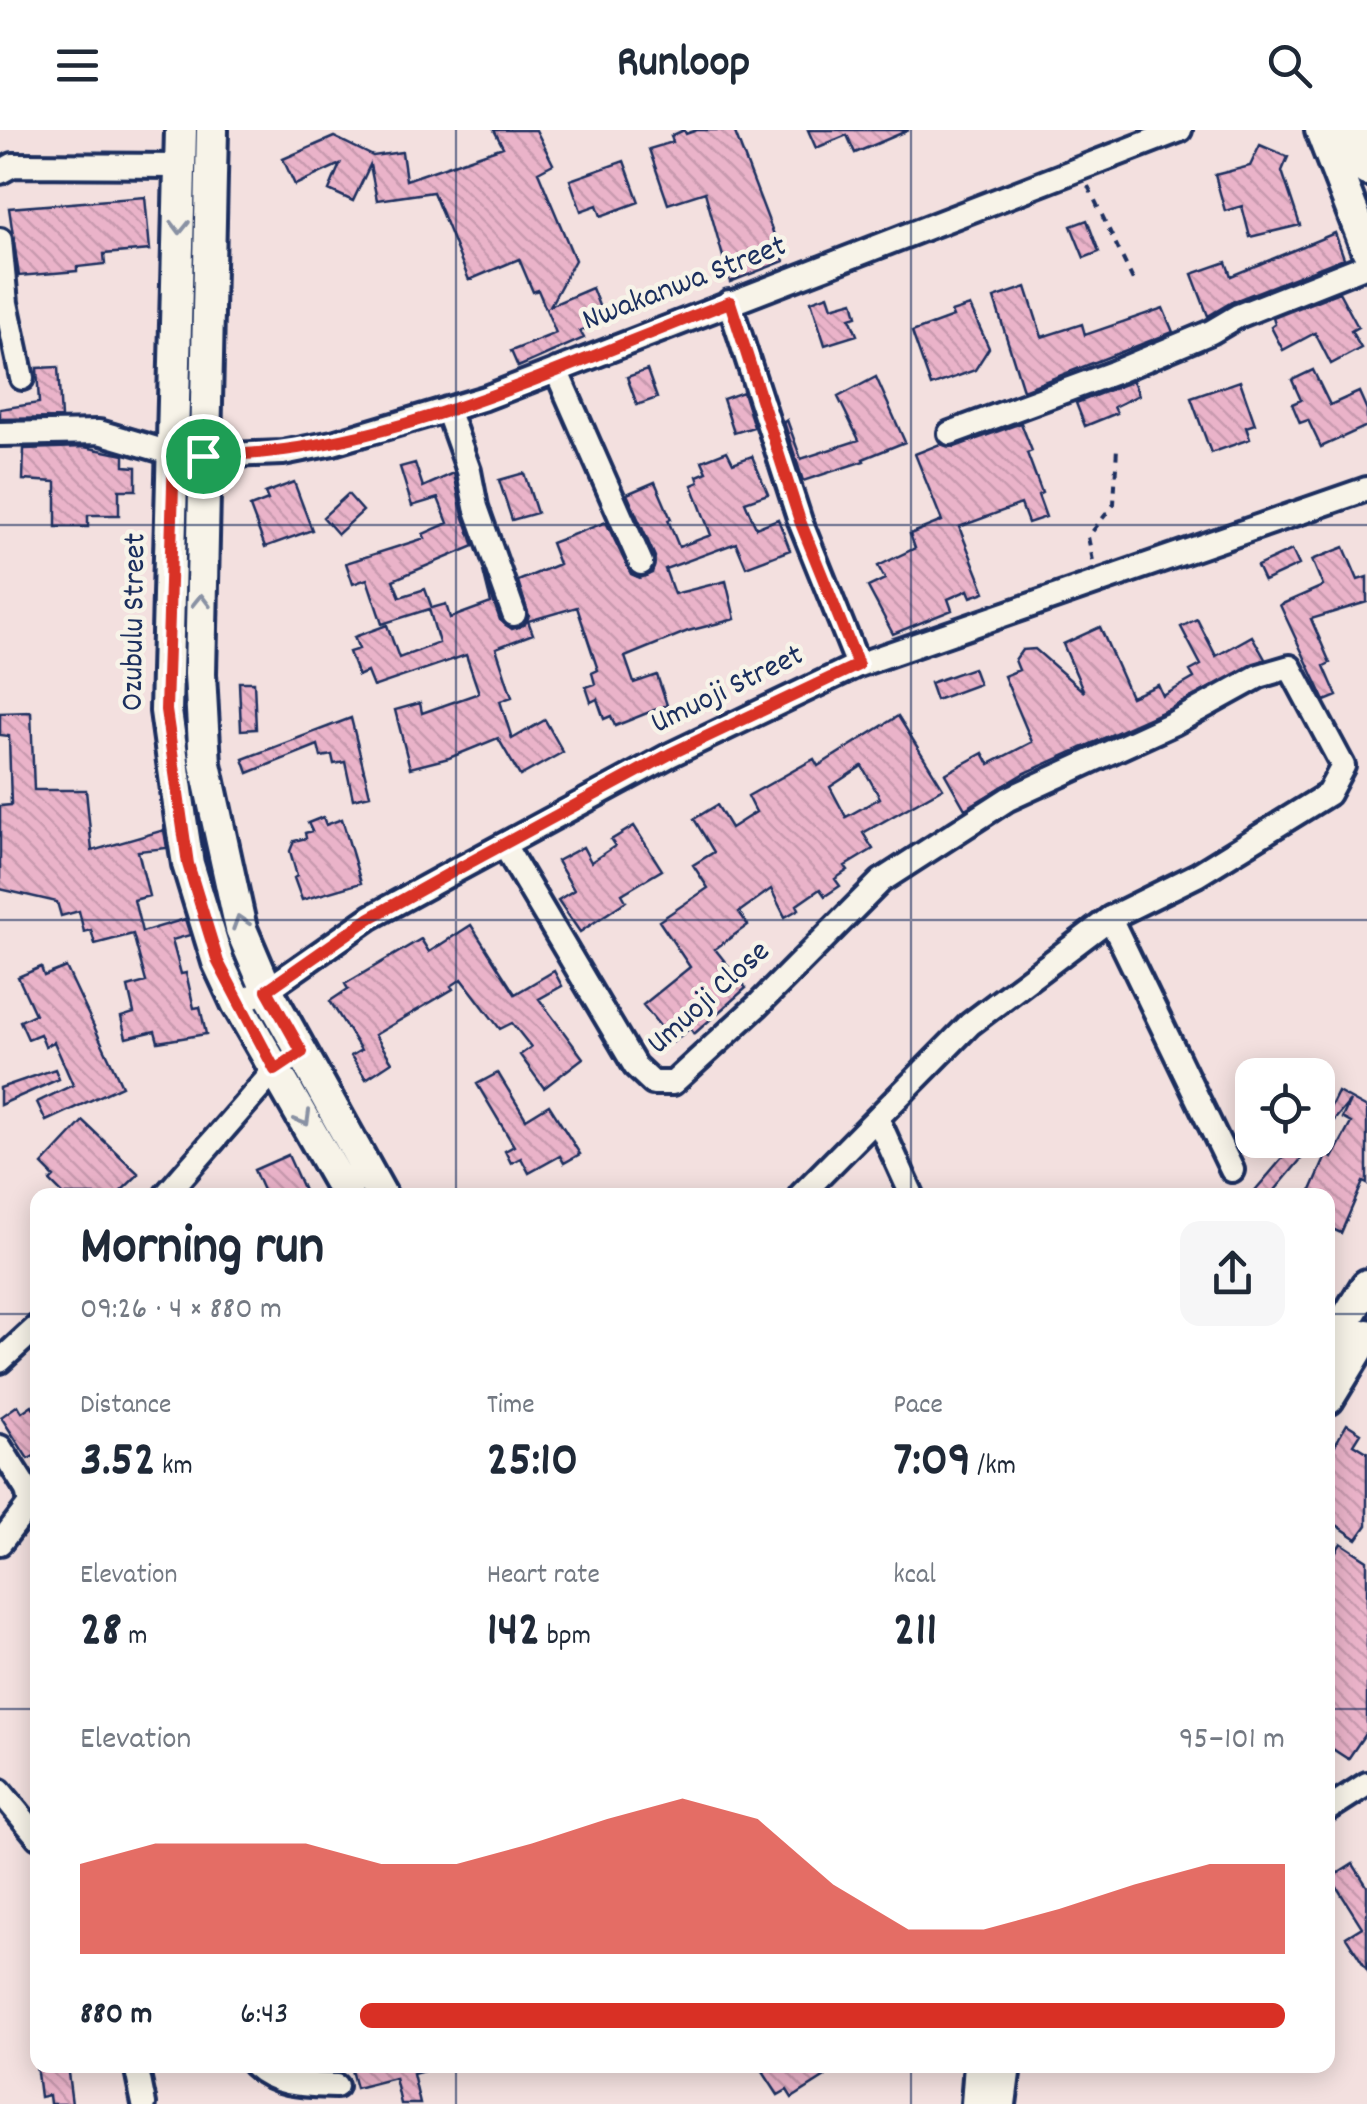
<!DOCTYPE html>
<html lang="en">
<head>
<meta charset="utf-8">
<style>
	body { margin:0; font-family:Dekko,sans-serif; background:#f6f6f7; color:#1f2937; height:100vh; display:flex; flex-direction:column; font-size:38px; white-space:nowrap }
	* { box-sizing:border-box; margin:0 }
	p { font-size:32px; color:#747a83 }
	.icon { flex:none; width:55px; height:55px; fill:none; stroke:currentColor; stroke-width:2; stroke-linecap:round; stroke-linejoin:round }
	.map { position:relative; flex:1; overflow:hidden }
	.details { position:absolute; left:30px; top:1058px; width:1305px; height:885px; display:flex; flex-direction:column; background:#fff; border-radius:20px; box-shadow:0 5px 25px #0003 }
	.details>* { flex:none }
	.controls { position:absolute; left:1235px; top:928px; display:grid; gap:20px }
	.controls a { display:grid; place-items:center; width:100px; height:100px; border-radius:20px; background:#fff; box-shadow:0 5px 25px #0003; font-size:50px }
	.pin { position:absolute; display:grid; place-items:center; width:85px; height:85px; color:#fff; margin:-42px; border:5px solid #fff; border-radius:50%; box-shadow:0 2px 10px #0007 }
	.round { display:grid; place-items:center; flex:none; width:105px; height:105px; border-radius:20px; background:#f6f6f7 }
	.overview { display:flex; align-items:center; justify-content:space-between; height:170px; padding:0 50px }
	h1 { font-size:55px; font-weight:700; line-height:75px }
	.stats { display:grid; grid-template-columns:repeat(3,1fr); gap:15px; height:170px; padding:10px 50px }
	.stats div { display:grid; align-content:center }
	.stats b { font-size:50px; font-weight:700 }
	.stats small { font-size:28px; font-weight:400 }
	.stats p { font-size:28px }
	.chart { height:280px; padding:20px 50px }
	.chart p { display:flex; justify-content:space-between }
	.chart svg { width:100%; height:180px; margin-top:10px; fill:#d93025; opacity:.7 }
	ul { padding:0 50px; list-style:none; font-size:32px }
	li { display:grid; grid-template-columns:160px 120px 1fr; align-items:center; height:75px }
	li i { height:25px; border-radius:12px; background:#d93025 }
	header { display:flex; justify-content:space-between; align-items:center; height:130px; padding:0 50px; background:#fff; font-size:45px; font-weight:700 }
	.map>svg:first-child { display:block }
	.building { fill:url(#building-back-hatch); stroke:#1b2f5e; stroke-width:2.5; fill-rule:evenodd }
	.lines { fill:none; stroke-linecap:round; stroke-linejoin:round }
	.minor-casing { stroke:#1b2f5e; stroke-width:30 }
	.major-casing { stroke:#1b2f5e; stroke-width:38 }
	.path { stroke:#1b2f5e; stroke-width:4; stroke-dasharray:8 8; stroke-linecap:butt }
	.minor { stroke:#f7f3e8; stroke-width:22 }
	.major { stroke:#f7f3e8; stroke-width:30 }
	.oneway { stroke:#8991a3 }
	.route-casing { stroke:#fff; stroke-width:20 }
	.route { stroke:#d93025; stroke-width:12 }
	.grid { fill:none; stroke:#1b2f5e; stroke-width:2.5; stroke-opacity:0.55 }
	.labels { text-anchor:middle; dominant-baseline:central; stroke-width:9; stroke-linejoin:round; paint-order:stroke }
	.street-label { font-size:32px; fill:#1b2f5e; stroke:#f7f3e8 }
</style>
</head>
<body>
<header><svg class="icon" aria-label="menu" viewBox="0 0 24 24"><path d="M4 6h16M4 12h16M4 18h16"/></svg>Runloop<svg class="icon" aria-label="search" viewBox="0 0 24 24"><circle cx="10" cy="10" r="6"/><path d="M15 15l6 6"/></svg></header>
<div class="map">
<svg width="1367" height="1974" viewBox="0 0 1367 1974">
	<defs>
		<pattern id="building-back-hatch" width="6" height="6" patternUnits="userSpaceOnUse" patternTransform="scale(2.5)"><rect width="6" height="6" fill="#eab3c9"/><path d="M-1 5l2 2M0 0l6 6M5-1l2 2" fill="none" stroke="#c89aaf"/></pattern>
	</defs>
	<rect width="100%" height="100%" fill="#f3e0df"/>
	<filter id="ink" filterUnits="userSpaceOnUse"><feTurbulence type="fractalNoise" baseFrequency=".01" numOctaves="2"/><feDisplacementMap in="SourceGraphic" scale="20" xChannelSelector="R" yChannelSelector="G"/><feConvolveMatrix kernelMatrix="1 2 1 2 8 2 1 2 1" color-interpolation-filters="sRGB"/></filter>
	<g filter="url(#ink)">
		<path class="building" d="M494,0H536L553,34L538,42L575,130L550,176L592,158L605,191L580,201L584,208L518,237L511,221L556,203L538,160L533,162L519,129L469,150L433,62L377,70L370,35L353,71L329,60L340,34L295,55L283,29L334,7L373,26L402,22L406,50L503,17Z
			M684,0L686,4L697,0H734L784,131L730,152L705,62L668,74L649,19L673,12L671,6Z
			M808,0H909L855,23L847,5L816,18Z
			M1260,15L1288,27L1282,41L1300,95L1250,107L1242,76L1225,81L1215,45L1250,36Z
			M624,31L639,72L601,86L597,75L581,81L570,50Z
			M145,67L150,120L104,124L105,134L77,137V141L19,146L9,78Z
			M1087,90L1099,122L1084,128L1071,96Z
			M1335,103L1344,128L1232,172L1208,186L1192,144L1226,132L1231,146Z
			M1026,157L1042,207L1082,194L1085,205L1163,178L1173,202L1023,260L994,168Z
			M1339,162L1358,197L1351,201L1361,218L1331,234L1315,203L1283,220L1271,197L1275,194L1273,188Z
			M828,165L832,177L853,171L857,186L850,188L857,205L825,215L811,171Z
			M970,176L989,218L975,240L931,256L912,202L953,187L951,182Z
			M58,237L61,288L0,289V279L39,273L37,238Z
			M647,240L657,268L637,275L627,247Z
			M1313,240L1330,275L1359,262L1367,280V296L1321,317L1308,290L1300,293L1292,274L1301,270L1292,250Z
			M876,247L905,312L863,329L864,331L803,351L784,292L787,290L801,329L859,310L838,267Z
			M1133,251L1139,265L1114,277L1117,283L1085,296L1076,273Z
			M1240,251L1255,294L1246,297L1250,309L1211,323L1191,268Z
			M743,262L754,297L734,303L723,269Z
			M1021,293L1032,321L1027,323L1042,363L1038,365L1046,387L1028,393L1021,374L959,397L985,462L971,467L968,460L948,469L952,480L893,504L868,457L885,449L878,436L915,418L910,404L942,391L915,324L940,314L955,317Z
			M84,317L124,325V336L136,337V360H119V385H88V397H56V352L23,350L24,319Z
			M727,321L733,333L752,326L768,364L745,372L756,398L778,389L790,420L746,437L736,413L665,439L674,464L726,451L735,489L688,501L625,527L634,553L657,545L667,575L615,596L611,586L604,589L597,569L591,572L586,557L595,554L592,543L598,540L577,477L528,491L533,504L496,518L512,567L500,571L512,609L545,590L563,622L520,646L498,608L449,628L410,638L395,580L420,573L422,583L479,563L466,525L373,557L367,542L358,546L349,522L359,519L354,507L387,495L399,528L439,513L429,479L382,494L367,449L353,454L346,433L425,408L423,404L448,393L438,368L412,376L400,337L415,333L423,357L454,343L462,382L474,416L393,450L400,467L425,459L432,478L446,474L450,488L491,473L483,441L500,490L512,499L525,494L529,486L518,451L559,434L551,413L606,392L631,444L640,448L652,443L655,427L627,364L655,352L671,389L668,390L679,417L711,405L692,355L699,352L697,346L707,342L702,331Z
			M524,343L537,383L512,390L499,350Z
			M294,352L312,400L265,417L250,377L268,370L265,363Z
			M348,364L363,381L338,404L323,387Z
			M1344,417L1358,450L1367,447V472L1311,489L1330,533L1324,536L1337,566L1325,571L1280,475L1323,456L1312,430Z
			M1292,420L1299,435L1264,451L1257,436Z
			M1197,489L1216,526L1252,506L1265,529L1167,580L1025,643L965,679L945,644L983,623L989,634L1032,612L1004,546L1019,540L1015,530L1022,520L1035,519L1084,562L1063,514L1100,497L1131,567L1158,555L1163,566L1194,548L1190,541L1201,535L1181,497Z
			M973,538L979,554L936,570L930,553Z
			M239,552H254L256,599L241,600Z
			M31,582L34,660H86L92,721L164,700L167,718L138,721L149,766L134,770L142,802L185,789L190,805L172,810L181,844L186,843L194,878L200,877L206,904L158,912L155,901L126,908L121,887L134,883L128,857L146,852L133,804L95,814L91,800L84,802L79,781L61,786L57,772L0,759V676L11,675L9,606L0,605V583Z
			M898,586L943,658L863,703L873,719L845,736L848,740L835,749L840,756L825,766L820,759L797,775L799,779L785,787L771,759L739,782L748,795L715,819L746,858L694,904L690,898L673,912L643,875L690,837L659,791L708,758L693,735L714,722L694,689L717,675L731,698L756,682L748,666L814,629L818,636ZM862,636L880,668L846,687L830,657Z
			M351,588L370,665L353,669L345,632L334,634L332,625L321,627L318,615L248,643L243,629Z
			M323,687L326,695L342,689L361,753L302,770L294,748L297,746L290,721L294,711L306,708L305,703L312,701L308,693Z
			M634,696L662,740L622,764L626,771L580,802L558,770L574,760L557,731L583,717L591,732L615,716L611,710Z
			M471,795L515,864L554,841L562,856L539,869L583,928L544,958L520,925L531,917L512,893L500,899L462,849L451,856L453,859L375,905L392,932L366,949L351,926L361,920L330,871L348,859L345,854L421,809L429,822Z
			M41,837L44,846L66,837L122,956L46,991L37,972L73,955L54,912L45,916L40,904L28,909L20,891L35,884L18,847Z
			M55,939L59,949L0,975V958Z
			M498,943L526,989L549,975L580,1024L564,1033L560,1026L529,1043L521,1028L511,1033L505,1021L514,1016L477,954Z
			M1338,962L1367,978V1054L1363,1052L1341,1103L1328,1097V1065H1309L1327,1024L1332,1028L1351,993L1342,988L1350,971L1322,1005L1318,1002Z
			M83,991L139,1044L117,1065H64L50,1051L54,1047L42,1035Z
			M1298,1010H1317L1271,1065H1251Z
			M288,1025L306,1065H265L254,1040Z
			M18,1275L22,1282L32,1275L38,1285V1324L28,1329L1,1287Z
			M1347,1294L1361,1303L1354,1314L1367,1322V1395L1357,1409L1328,1389V1327Z
			M1341,1413L1367,1430V1601L1348,1629L1328,1616V1434Z
			M1353,1734L1367,1756V1840L1346,1807L1362,1797L1331,1748Z
			M36,1935H67L72,1974H50L49,1965L40,1967Z
			M369,1935H426L427,1940L413,1944L420,1974H401L395,1948L356,1958L351,1940Z
			M774,1935H818L825,1947L792,1968L787,1960L778,1965L763,1942Z"/>
		<g class="lines">
			<g class="minor-casing">
				<path id="minor" d="M0,42L13,35L181,36
					M0,110L6,173L22,248
					M729,172L800,391L858,535
					M556,240L641,433
					M447,279L469,341L476,377L514,484
					M950,303L1113,243L1211,202L1238,186L1367,135
					M0,304L99,302L174,324L203,326L283,323L333,313L485,268L1180,0
					M504,715L635,936L653,953H673L758,875L881,751L1008,669L1174,593L1259,546L1290,537L1343,636L1328,664L1197,745L1110,788L970,894L801,1065
					M1110,788L1232,1040
					M237,873L267,860L371,787L455,741L670,625L858,535L1367,359
					M878,990L912,1065
					M166,1065L275,940L288,931
					M0,1231L38,1196
					M0,1317L27,1360L30,1374L0,1413
					M0,1661L38,1707
					M1328,1679L1367,1654
					M136,1935L144,1974
					M254,1935C277,1956 306,1955 336,1956"/>
			</g>
			<g class="major-casing">
				<path id="major" d="M181,0L166,581L181,689L188,734L218,832L237,873L347,1065
					M212,0L200,544L205,634L241,799L267,860L381,1065
					M1321,0L1367,119
					M1352,0L1367,40
					M1328,1219L1367,1155
					M1328,1269L1367,1205
					M977,1974L980,1935
					M1000,1974L1005,1935"/>
			</g>
			<path class="path" d="M1088,56L1135,154
				M1093,431L1088,407L1114,374L1117,317"/>
			<use href="#minor" class="minor"/>
			<use href="#major" class="major"/>
		</g>
		<defs><path id="oneway-chevron" d="M-2-3.5L2.5 0L-2 3.5" fill="none" stroke-width="1.6" stroke-linecap="round" stroke-linejoin="round" transform="scale(2.5)"/></defs>
		<g class="oneway">
			<use href="#oneway-chevron" transform="translate(180 97) rotate(91)"/>
			<use href="#oneway-chevron" transform="translate(201 471) rotate(-89)"/>
			<use href="#oneway-chevron" transform="translate(240 792) rotate(-108)"/>
			<use href="#oneway-chevron" transform="translate(304 989) rotate(60)"/>
		</g>
	</g>
	<g class="lines" filter="url(#ink)">
		<g class="route-casing">
			<path id="route" d="M730,172L800,391L858,535L670,624L454,741L370,788L267,860L302,922L275,940L218,832L188,734L166,580L174,324C360,338 558,237 730,172Z"/>
		</g>
		<use href="#route" class="route"/>
	</g>
	<path class="grid" d="M456,0V1065M911,0V1065M0,395H1367M0,790H1367M0,1184H38M1328,1184H1367M0,1579H38M1328,1579H1367M456,1935V1974M911,1935V1974"/>
	<g class="labels">
		<g class="street-label">
			<text transform="translate(685 155) rotate(-21)">Nwakanwa Street</text>
			<text transform="translate(136 492) rotate(-89)">Ozubulu Street</text>
			<text transform="translate(728 561) rotate(-26)">Umuoji Street</text>
			<text transform="translate(710 869) rotate(-42)">Umuoji Close</text>
		</g>
	</g>
</svg>
<div class="controls">
<a><svg class="icon" aria-label="locate" viewBox="0 0 24 24"><circle cx="12" cy="12" r="6"/><path d="M12 2v4M12 18v4M2 12h4M18 12h4"/></svg></a>
</div>
<div class="pin" style="left:203px;top:326px;background:#1e9e55"><svg class="icon" aria-label="arrive" viewBox="0 0 24 24"><path d="M6 21V4h12l-3 4 3 4H6"/></svg></div>
<section class="details">
<div class="overview"><div><h1>Morning run</h1><p>09:26 · 4 × 880 m</p></div><a class="round"><svg class="icon" aria-label="share" viewBox="0 0 24 24"><path d="M12 15V3M7 8l5-5 5 5M5 13v7h14v-7"/></svg></a></div>
<div class="stats">
<div><p>Distance</p><b>3.52<small> km</small></b></div>
<div><p>Time</p><b>25:10</b></div>
<div><p>Pace</p><b>7:09<small> /km</small></b></div>
</div>
<div class="stats">
<div><p>Elevation</p><b>28<small> m</small></b></div>
<div><p>Heart rate</p><b>142<small> bpm</small></b></div>
<div><p>kcal</p><b>211</b></div>
</div>
<div class="chart"><p><span>Elevation</span>95–101 m</p>
<svg viewBox="0 0 160 44" preserveAspectRatio="none"><path d="M0 44V22L10 17L20 17L30 17L40 22L50 22L60 17L70 11L80 6L90 11L100 27L110 38L120 38L130 33L140 27L150 22L160 22V44z"/></svg>
</div>
<ul>
<li><b>880 m</b>6:43<i style="width:100%"></i></li>
</ul>
</section>
</div>
</body>
</html>
